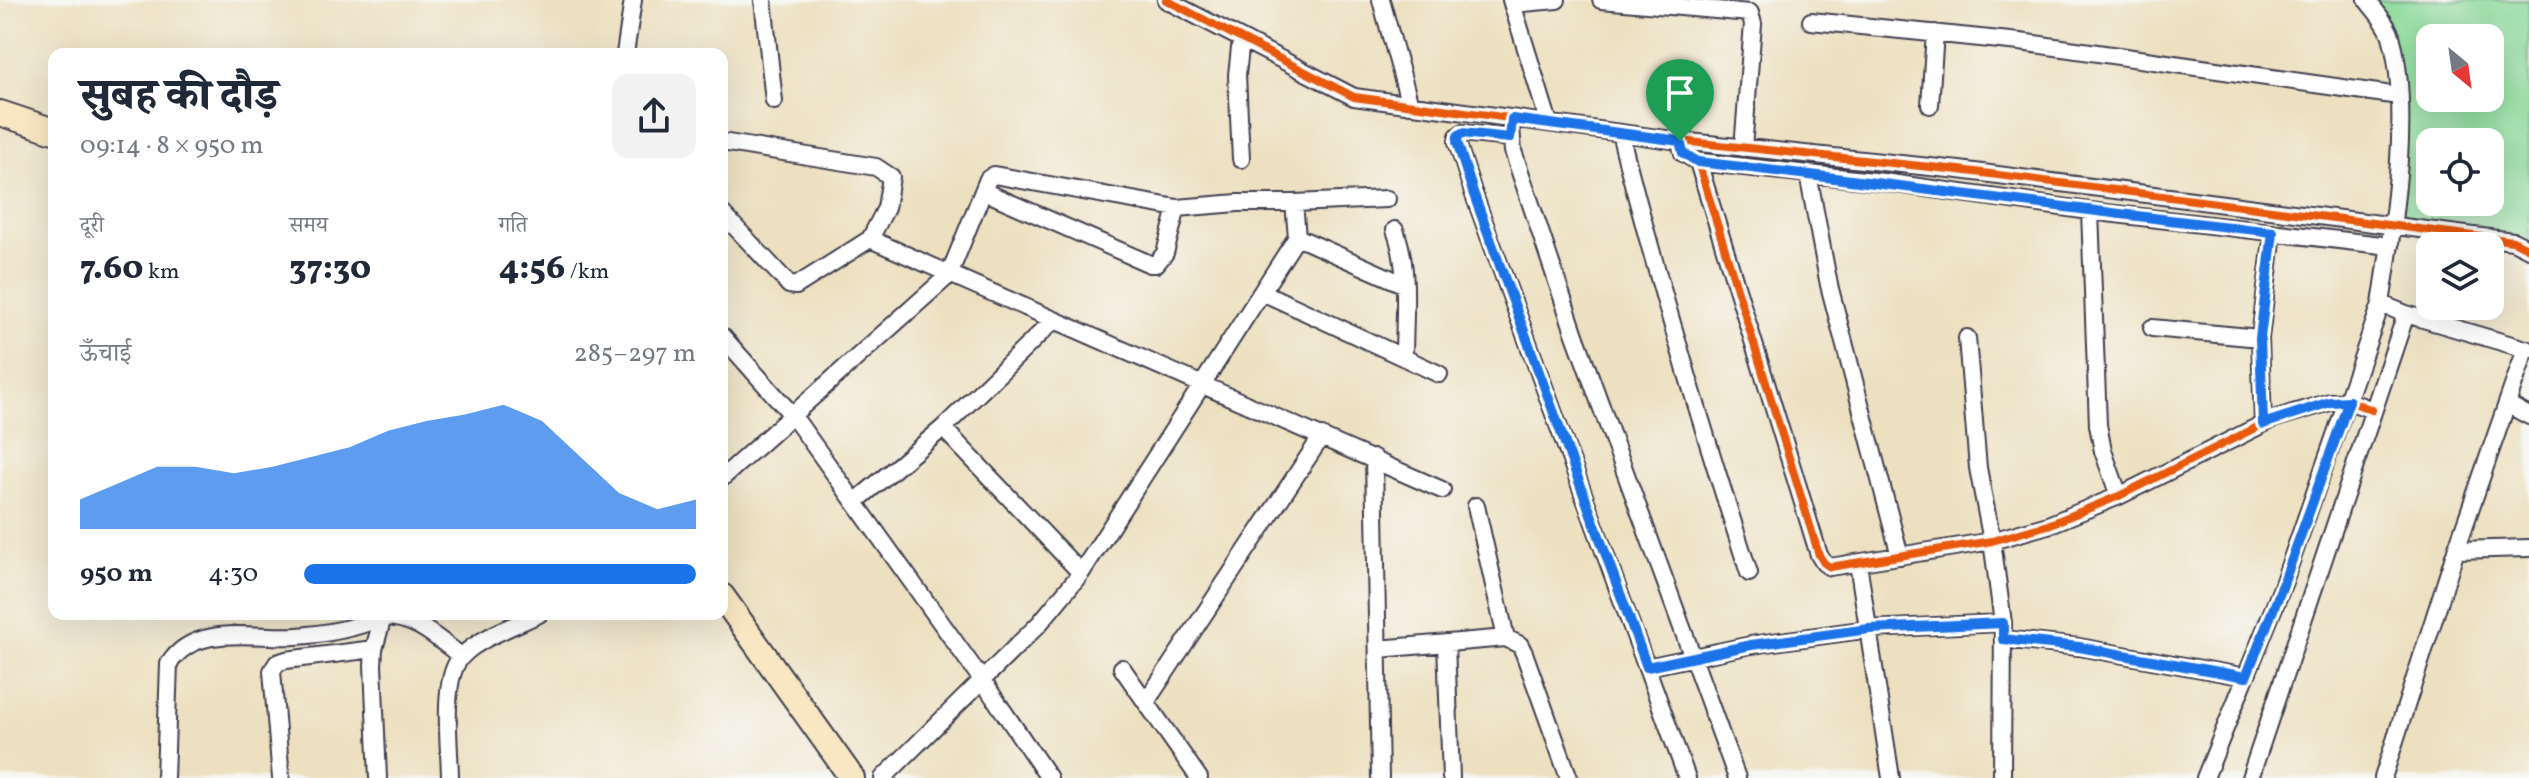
<!DOCTYPE html>
<html lang="hi">
<head>
<meta charset="utf-8">
<style>
	body { margin:0; font-family:Vollkorn,"Noto Serif Devanagari",serif; background:#f2f2f3; color:#1f2937; height:100vh; display:flex; flex-direction:column; font-size:30px; white-space:nowrap }
	* { box-sizing:border-box; margin:0 }
	p { font-size:26px; color:#747a83 }
	.icon { flex:none; width:44px; height:44px; fill:none; stroke:currentColor; stroke-width:2; stroke-linecap:round; stroke-linejoin:round }
	.map { position:relative; flex:1; overflow:hidden }
	.details { position:absolute; left:48px; top:48px; width:680px; height:572px; display:flex; flex-direction:column; background:#fff; border-radius:16px; box-shadow:0 8px 32px #0002 }
	.details>* { flex:none }
	.needle { width:52px; rotate:151deg }
	.controls { position:absolute; left:2416px; top:24px; display:grid; gap:16px }
	.controls a { display:grid; place-items:center; width:88px; height:88px; border-radius:16px; background:#fff; box-shadow:0 8px 32px #0002; font-size:40px }
	.pin { position:absolute; display:grid; place-items:center; width:68px; height:68px; color:#fff; margin:-82px -34px; border-radius:50% 50% 50% 0; rotate:-45deg; box-shadow:0 0 8px #0007 }
	.pin .icon { rotate:45deg }
	.round { display:grid; place-items:center; flex:none; width:84px; height:84px; border-radius:16px; background:#f2f2f3 }
	.summary { display:flex; align-items:center; justify-content:space-between; height:136px; padding:0 32px }
	h1 { font-size:44px; font-weight:800; line-height:60px }
	.figures { display:grid; grid-template-columns:repeat(3,1fr); gap:12px; height:136px; padding:8px 32px }
	.figures div { display:grid; align-content:center }
	.figures b { font-size:34px; font-weight:800 }
	.figures small { font-size:22px; font-weight:400 }
	.figures p { font-size:22px }
	.chart { height:224px; padding:16px 32px }
	.chart p { display:flex; justify-content:space-between }
	.chart svg { width:100%; height:144px; margin-top:8px; fill:#1a73e8; opacity:.7 }
	ul { padding:0 32px; list-style:none; font-size:26px }
	li { display:grid; grid-template-columns:128px 96px 1fr; align-items:center; height:60px }
	li i { height:20px; border-radius:10px; background:#1a73e8 }
	.map>svg:first-child { display:block }
	.green { fill:#8ada9a; stroke:#567e6a; stroke-width:2; fill-rule:evenodd }
	.lines { fill:none; stroke-linecap:round; stroke-linejoin:round }
	.street-casing { stroke:#403e4f; stroke-width:20 }
	.secondary-casing { stroke:#403e4f; stroke-width:28 }
	.street { stroke:#fff; stroke-width:16 }
	.secondary { stroke:#f9e7c3; stroke-width:24 }
	.cycleway-casing { stroke:#f6f6f2; stroke-width:13 }
	.cycleway { stroke:#e8590c; stroke-width:8 }
	.route-casing { stroke:#fff; stroke-width:16 }
	.route { stroke:#1a73e8; stroke-width:10 }
</style>
</head>
<body>
<div class="map">
<svg width="2529" height="778" viewBox="0 0 2529 778">
	<rect width="100%" height="100%" fill="#f6f6f2"/>
	<filter id="ink" filterUnits="userSpaceOnUse"><feTurbulence type="fractalNoise" baseFrequency=".0125" numOctaves="2"/><feDisplacementMap in="SourceGraphic" scale="16" xChannelSelector="R" yChannelSelector="G"/><feConvolveMatrix kernelMatrix="1 2 1 2 8 2 1 2 1" color-interpolation-filters="sRGB"/></filter>
	<filter id="wash" filterUnits="userSpaceOnUse"><feTurbulence type="fractalNoise" baseFrequency=".006" numOctaves="4" result="noise"/><feDisplacementMap in="SourceGraphic" scale="32" xChannelSelector="R" yChannelSelector="G"/><feGaussianBlur stdDeviation="1.8" result="paint"/><feColorMatrix in="noise" values="0 0 0 0 0 0 0 0 0 0 0 0 0 0 0 0 0 1.4 0 .05"/><feComposite in="paint" operator="in"/></filter>
	<g filter="url(#wash)">
		<rect width="100%" height="100%" fill="#ede0c0"/>
		<path class="green" d="M2367,0H2529V248L2393,225L2390,33ZM2430,38H2490V98H2430ZM2430,142H2490V202H2430Z"/>
	</g>
	<g filter="url(#ink)">
		<g class="lines">
			<g class="street-casing">
				<path id="street" d="M763,0L774,101
					M1166,0L1354,97L1680,141L1959,170L2513,241L2529,249
					M1381,0L1410,105
					M1511,0L1549,123
					M1601,0L1750,13L1753,24L1743,148
					M2367,0C2375,11 2387,23 2391,36C2412,112 2393,226 2381,304L2406,314L2529,350
					M1513,4L1557,0
					M1811,21L2020,42L2399,96
					M625,54L633,0
					M1930,105L1935,33
					M1511,128L1513,151L1575,335L1737,778
					M1620,133C1657,281 1702,427 1749,573
					M1510,138L1462,133L1458,136L1457,142L1473,192L1687,778
					M1680,141L1683,153L1698,162L1883,182L2090,211L2390,246
					M722,142L876,167L891,177L886,208L870,239L1442,490
					M1241,159L1237,75L1241,39
					M1698,162L1819,555L1824,563L1830,567L1992,541L2048,525L2119,496L2273,419L2330,402L2349,401L2372,410
					M1808,174L1829,285L1900,556
					M983,191L1150,264H1156L1165,253L1177,208
					M2090,211L2098,425L2103,451L2119,496
					M722,213L784,279L789,285L796,286L870,239
					M1395,230C1410,269 1404,316 1404,358
					M1297,237L1405,285
					M1262,292L1439,374
					M2152,328L2260,338
					M722,336L793,416L982,680L1049,778
					M1967,338L1978,468L1992,541L2003,623L2002,778
					M2507,404L2529,416
					M2263,424L2260,338L2273,232
					M943,428L1081,573
					M1374,458L1380,778
					M722,478L949,275L988,179L994,175L1177,208L1238,203H1294
					M855,502L943,428L1054,320
					M1476,506L1506,638
					M2456,550L2529,548
					M1858,563L1891,778
					M2003,639L2079,647L2246,677
					M1446,643L1451,778
					M1378,649L1506,638L1520,645L1524,653L1569,778
					M1647,667L1751,645L1869,629L2003,623
					M1122,668L1199,778
					M1146,702L1322,436
					M165,778L169,664C195,622 255,639 297,636C326,634 356,628 383,617L385,614
					M281,778L272,671L277,663L286,660L374,649
					M378,778L373,665L374,649L383,617C417,617 435,637 461,656
					M450,778C450,747 440,678 462,656C479,638 516,625 539,614
					M883,778L1039,624L1081,573L1297,237L1294,203L1387,199
					M2205,778L2281,590L2381,304
					M2250,778L2406,314
					M2383,778L2456,550L2526,349"/>
			</g>
			<g class="secondary-casing">
				<path id="secondary" d="M0,113L54,131
					M722,596L852,778"/>
			</g>
			<use href="#street" class="street"/>
			<use href="#secondary" class="secondary"/>
			<g class="cycleway-casing">
				<path id="cycleway" d="M1166,0L1354,97L1680,141L1959,170L2513,241L2529,249
					M1698,162L1819,555L1824,563L1830,567L1992,541L2048,525L2119,496L2273,419L2330,402L2349,401L2372,410"/>
			</g>
			<use href="#cycleway" class="cycleway"/>
		</g>
	</g>
	<g class="lines" filter="url(#ink)">
		<g class="route-casing">
			<path id="route" d="M1512,119L1680,141L1683,153L1698,162C1890,183 2081,211 2273,232L2260,338L2263,424L2330,402L2349,401L2281,590L2246,677L2079,647L2003,639V623L1869,629L1751,645L1647,667L1473,192L1457,142L1458,136L1462,133L1510,138Z"/>
		</g>
		<use href="#route" class="route"/>
	</g>
</svg>
<div class="controls">
<a><svg class="needle" viewBox="-14 -14 28 28"><path d="M0-13l5 13h-10z" fill="#e53935"/><path d="M0 13l5-13h-10z" fill="#747a83"/></svg></a>
<a><svg class="icon" aria-label="locate" viewBox="0 0 24 24"><circle cx="12" cy="12" r="6"/><path d="M12 2v4M12 18v4M2 12h4M18 12h4"/></svg></a>
<a><svg class="icon" aria-label="layers" viewBox="0 0 24 24"><path d="M12 4l9 5-9 5-9-5zM3 14l9 5 9-5"/></svg></a>
</div>
<div class="pin" style="left:1680px;top:141px;background:#1e9e55"><svg class="icon" aria-label="arrive" viewBox="0 0 24 24"><path d="M6 21V4h12l-3 4 3 4H6"/></svg></div>
<section class="details">
<div class="summary"><div><h1>सुबह की दौड़</h1><p>09:14 · 8 × 950 m</p></div><a class="round"><svg class="icon" aria-label="share" viewBox="0 0 24 24"><path d="M12 15V3M7 8l5-5 5 5M5 13v7h14v-7"/></svg></a></div>
<div class="figures">
<div><p>दूरी</p><b>7.60<small> km</small></b></div>
<div><p>समय</p><b>37:30</b></div>
<div><p>गति</p><b>4:56<small> /km</small></b></div>
</div>
<div class="chart"><p><span>ऊँचाई</span>285–297 m</p>
<svg viewBox="0 0 160 44" preserveAspectRatio="none"><path d="M0 44V35L10 30L20 25L30 25L40 27L50 25L60 22L70 19L80 14L90 11L100 9L110 6L120 11L130 22L140 33L150 38L160 35V44z"/></svg>
</div>
<ul>
<li><b>950 m</b>4:30<i style="width:100%"></i></li>
</ul>
</section>
</div>
</body>
</html>
